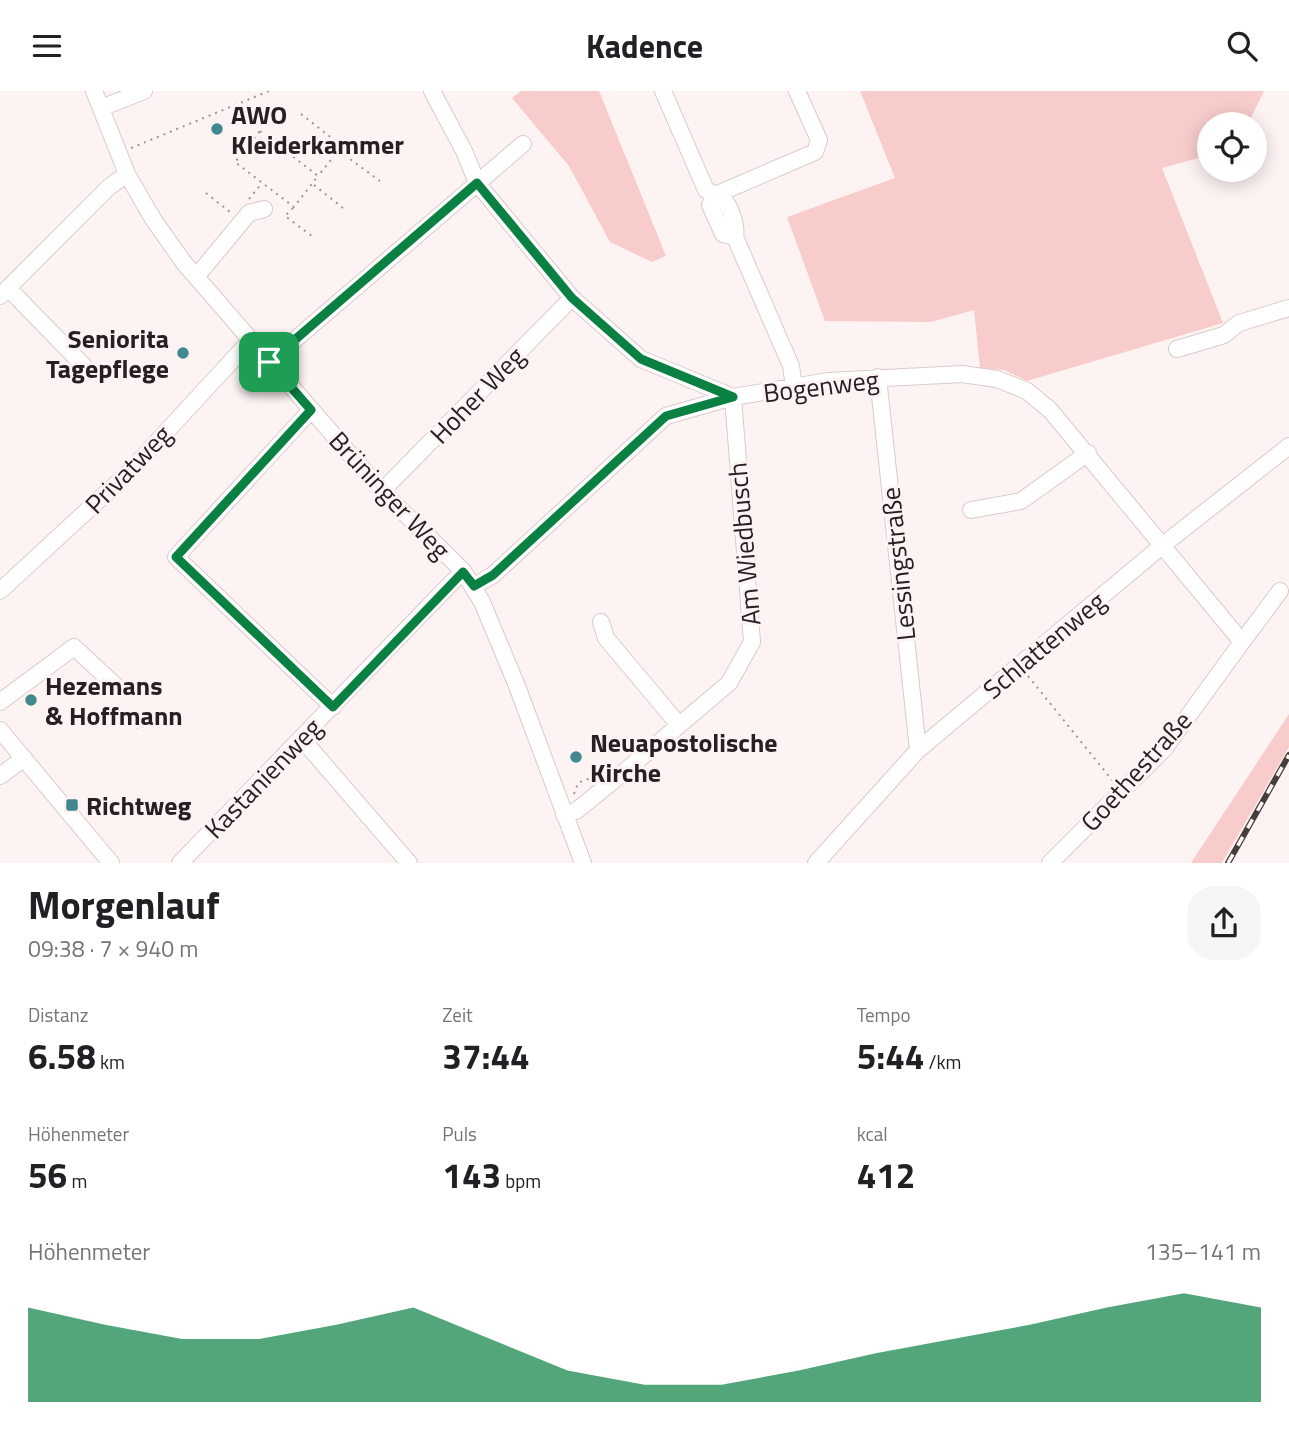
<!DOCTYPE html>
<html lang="de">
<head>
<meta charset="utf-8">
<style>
	body { margin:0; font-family:"Titillium Web",sans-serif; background:#f6f6f6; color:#202124; height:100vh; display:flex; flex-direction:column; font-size:26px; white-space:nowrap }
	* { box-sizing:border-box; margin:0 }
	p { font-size:23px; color:#757577 }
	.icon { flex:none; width:38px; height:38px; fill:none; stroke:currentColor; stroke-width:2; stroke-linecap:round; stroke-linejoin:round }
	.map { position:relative; height:772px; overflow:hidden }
	.drawer { display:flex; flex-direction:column; background:#fff; flex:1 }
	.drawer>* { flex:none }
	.buttons { position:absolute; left:1197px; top:21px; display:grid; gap:14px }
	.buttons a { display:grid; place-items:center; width:70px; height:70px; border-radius:50%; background:#fff; box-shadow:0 4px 18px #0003; font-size:35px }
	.pin { position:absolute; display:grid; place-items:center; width:60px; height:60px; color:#fff; margin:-30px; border-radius:14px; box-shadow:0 4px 10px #0006 }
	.round { display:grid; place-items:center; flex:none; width:74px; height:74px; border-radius:28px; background:#f6f6f6 }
	.overview { display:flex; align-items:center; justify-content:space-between; height:119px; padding:0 28px }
	h1 { font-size:38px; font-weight:700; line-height:52px }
	.metrics { display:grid; grid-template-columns:repeat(3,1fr); gap:10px; height:119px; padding:7px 28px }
	.metrics div { display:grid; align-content:center }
	.metrics b { font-size:35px; font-weight:700 }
	.metrics small { font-size:19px; font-weight:400 }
	.metrics p { font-size:19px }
	.chart { height:196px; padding:14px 28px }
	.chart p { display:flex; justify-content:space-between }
	.chart svg { width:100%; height:126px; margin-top:7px; fill:#0b8043; opacity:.7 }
	header { display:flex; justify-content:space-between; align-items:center; height:91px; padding:0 28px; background:#fff; font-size:32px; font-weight:700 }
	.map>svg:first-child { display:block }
	.green { fill:#f7ccca }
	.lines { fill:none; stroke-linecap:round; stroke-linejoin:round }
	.minor-casing { stroke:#d8cbca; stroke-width:18 }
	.path { stroke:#9e9595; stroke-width:2; stroke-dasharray:2 5; stroke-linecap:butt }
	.minor { stroke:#fff; stroke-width:16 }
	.rail-casing { stroke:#443e3d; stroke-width:6 }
	.rail { stroke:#fef3f3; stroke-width:3.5; stroke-dasharray:10; stroke-linecap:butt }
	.route-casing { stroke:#fff; stroke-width:14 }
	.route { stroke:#0b8043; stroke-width:9 }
	.poi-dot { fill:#41898e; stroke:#fef3f3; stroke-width:2.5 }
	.labels { text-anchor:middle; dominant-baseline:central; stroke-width:6; stroke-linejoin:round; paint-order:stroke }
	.poi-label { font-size:26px; font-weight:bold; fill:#262120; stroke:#fef3f3; text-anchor:start }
	.street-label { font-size:26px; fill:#262120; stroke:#fef3f3 }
</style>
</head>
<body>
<header><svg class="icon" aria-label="menu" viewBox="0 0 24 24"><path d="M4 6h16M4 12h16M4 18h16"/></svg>Kadence<svg class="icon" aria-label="search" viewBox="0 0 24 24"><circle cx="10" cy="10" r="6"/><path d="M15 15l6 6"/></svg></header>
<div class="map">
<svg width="1289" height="772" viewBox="0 0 1289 772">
	<rect width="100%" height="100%" fill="#fef3f3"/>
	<path class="green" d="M521,0H599L666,165L652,171L610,151L569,75L512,7Z
		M860,0H1264L1248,33H1209V64L1162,77L1223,232L1027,290L1004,279L980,277L974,219L931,231L825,230L787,126L895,87Z
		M1289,623V656L1222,772H1191Z"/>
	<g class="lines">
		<g class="minor-casing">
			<path id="minor" d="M94,0L127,83L153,128L184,172L382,400L463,480L482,511L517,595L583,772
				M432,0L465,62L477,92L572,207L641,268L733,306L752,551L729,592L618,686L576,720L564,724
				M663,0L706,99C711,102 718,104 722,107C731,115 737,135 735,146L723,143L710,114L715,104
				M101,17L144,0
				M715,104L815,61L819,49L797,0
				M735,146L791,275L794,296
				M196,186L249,122L264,118
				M9,198L84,275
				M0,205L109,96L127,83
				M1177,258L1224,244L1239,232L1289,217
				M269,271L523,53
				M878,286L918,659
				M311,319L176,466L333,616
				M382,400L572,207
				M971,419L1021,410L1088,362
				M474,495L493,484L666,325L733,306L828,290L962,283L997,288L1027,300L1050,319L1242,551L1165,657L1050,772
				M0,500L130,380L251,249
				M601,531L606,547L679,634
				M1242,551L1280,500
				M0,611L74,556L117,596
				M0,639L111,772
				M302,648L409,772
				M0,685L24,667
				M180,772L463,480
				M816,772L918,659L1163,454L1289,355"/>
		</g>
		<path class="path" d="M301,23L342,55L318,85
			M260,40L318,85L294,116L235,71Z
			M131,57L269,0
			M339,60L380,90
			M314,94L343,117
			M206,102L230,121
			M249,108L261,93
			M293,117L285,125L312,145
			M1028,585L1112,689
			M131,631L139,638L150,629
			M574,703L578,692L588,688L606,671"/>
		<use href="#minor" class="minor"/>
		<g class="rail-casing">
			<path id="rail" d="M1228,772L1289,664"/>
		</g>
		<use href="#rail" class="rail"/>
	</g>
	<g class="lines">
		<g class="route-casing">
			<path id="route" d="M477,92L572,207L641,268L733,306L666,325L493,484L474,495L463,481L333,616L176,466L311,319L269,271Z"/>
		</g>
		<use href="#route" class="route"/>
	</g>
	<g class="poi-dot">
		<circle cx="217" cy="38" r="7"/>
		<circle cx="183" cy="262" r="7"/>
		<circle cx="31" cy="609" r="7"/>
		<circle cx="576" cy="666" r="7"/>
		<rect x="65" y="707" width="14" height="14" rx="3.5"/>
	</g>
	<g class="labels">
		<g class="poi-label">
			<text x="231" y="23">AWO<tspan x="231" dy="30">Kleiderkammer</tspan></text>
			<text x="169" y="247" text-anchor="end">Seniorita<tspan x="169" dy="30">Tagepflege</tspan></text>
			<text x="45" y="594">Hezemans<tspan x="45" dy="30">&amp; Hoffmann</tspan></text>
			<text x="590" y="651">Neuapostolische<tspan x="590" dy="30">Kirche</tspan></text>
			<text x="86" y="714">Richtweg</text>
		</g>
		<g class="street-label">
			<text transform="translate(821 295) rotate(-7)">Bogenweg</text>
			<text transform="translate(477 304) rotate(-46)">Hoher Weg</text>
			<text transform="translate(128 378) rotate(-46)">Privatweg</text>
			<text transform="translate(390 404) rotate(47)">Brüninger Weg</text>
			<text transform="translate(744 453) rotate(-95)">Am Wiedbusch</text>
			<text transform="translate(898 473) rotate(-96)">Lessingstraße</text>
			<text transform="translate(1044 554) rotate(-40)">Schlattenweg</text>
			<text transform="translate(1136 680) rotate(-48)">Goethestraße</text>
			<text transform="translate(263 687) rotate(-46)">Kastanienweg</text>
		</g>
	</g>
</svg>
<div class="buttons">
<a><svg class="icon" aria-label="locate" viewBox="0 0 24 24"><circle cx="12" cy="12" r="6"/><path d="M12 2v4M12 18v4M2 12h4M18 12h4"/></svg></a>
</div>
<div class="pin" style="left:269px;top:271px;background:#1e9e55"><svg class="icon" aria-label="arrive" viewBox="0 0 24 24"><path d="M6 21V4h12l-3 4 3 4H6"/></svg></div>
</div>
<section class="drawer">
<div class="overview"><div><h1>Morgenlauf</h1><p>09:38 · 7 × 940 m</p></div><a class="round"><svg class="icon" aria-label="share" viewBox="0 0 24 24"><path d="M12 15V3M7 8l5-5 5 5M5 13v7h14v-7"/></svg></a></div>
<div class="metrics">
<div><p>Distanz</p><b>6.58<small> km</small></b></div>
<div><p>Zeit</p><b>37:44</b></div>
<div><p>Tempo</p><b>5:44<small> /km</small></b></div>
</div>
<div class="metrics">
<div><p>Höhenmeter</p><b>56<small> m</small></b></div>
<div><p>Puls</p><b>143<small> bpm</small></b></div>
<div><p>kcal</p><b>412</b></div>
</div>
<div class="chart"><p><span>Höhenmeter</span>135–141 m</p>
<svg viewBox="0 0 160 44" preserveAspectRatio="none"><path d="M0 44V11L10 17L20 22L30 22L40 17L50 11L60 22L70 33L80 38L90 38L100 33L110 27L120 22L130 17L140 11L150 6L160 11V44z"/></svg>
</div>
</section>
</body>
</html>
